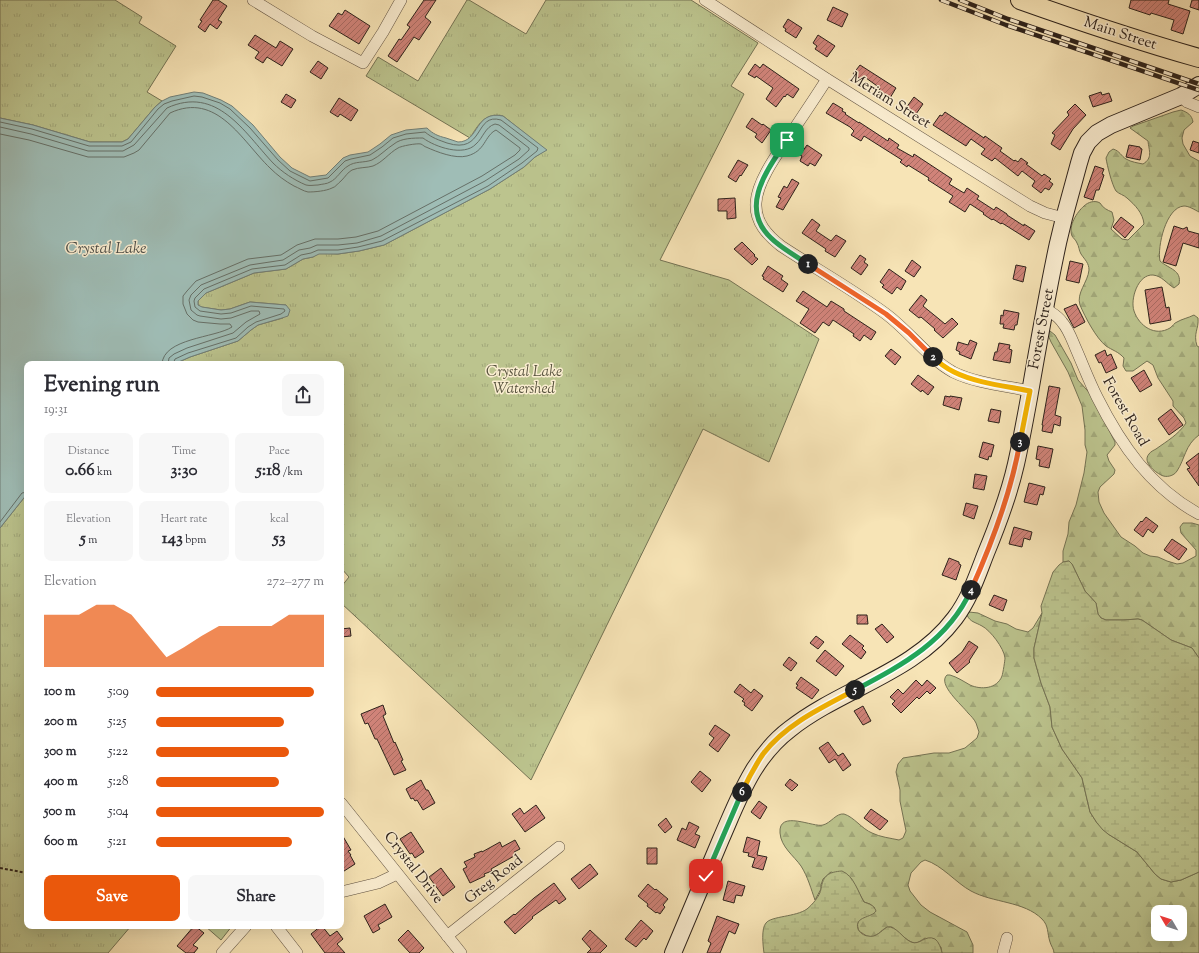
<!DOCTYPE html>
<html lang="en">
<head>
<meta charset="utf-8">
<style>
	body { margin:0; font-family:"Sorts Mill Goudy",serif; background:#f7f7f7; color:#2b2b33; height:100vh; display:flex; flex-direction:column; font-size:15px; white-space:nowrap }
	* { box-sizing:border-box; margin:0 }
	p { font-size:13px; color:#7c7c81 }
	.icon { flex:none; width:22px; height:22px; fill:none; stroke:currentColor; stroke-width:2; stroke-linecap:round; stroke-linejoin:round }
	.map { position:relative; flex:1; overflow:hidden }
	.drawer { position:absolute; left:24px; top:361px; width:320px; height:568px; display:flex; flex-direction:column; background:#fff; border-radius:8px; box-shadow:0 4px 16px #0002 }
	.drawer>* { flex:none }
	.needle { width:26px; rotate:309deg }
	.buttons { position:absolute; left:1151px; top:905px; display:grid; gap:8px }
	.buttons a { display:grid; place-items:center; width:36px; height:36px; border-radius:8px; background:#fff; box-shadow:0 4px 16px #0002; font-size:20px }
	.pin { position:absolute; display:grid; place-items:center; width:34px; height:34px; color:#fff; margin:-17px; border-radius:8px; box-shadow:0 2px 6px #0006 }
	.km { position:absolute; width:20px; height:20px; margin:-10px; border-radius:50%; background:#222; color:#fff; font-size:11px; line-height:20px; text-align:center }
	.round { display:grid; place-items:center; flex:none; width:42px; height:42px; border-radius:8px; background:#f7f7f7 }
	.headline { display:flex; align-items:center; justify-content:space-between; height:68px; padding:0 20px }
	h1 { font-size:22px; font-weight:800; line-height:30px }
	.metrics { display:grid; grid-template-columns:repeat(3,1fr); gap:6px; height:68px; padding:4px 20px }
	.metrics div { display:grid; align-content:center; border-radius:8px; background:#f7f7f7; text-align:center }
	.metrics b { font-size:17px; font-weight:800 }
	.metrics small { font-size:11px; font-weight:400 }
	.metrics p { font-size:11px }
	.chart { height:112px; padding:8px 20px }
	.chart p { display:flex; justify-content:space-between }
	.chart svg { width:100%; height:72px; margin-top:4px; fill:#ea580c; opacity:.7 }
	.cta { display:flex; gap:8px; margin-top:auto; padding:8px 20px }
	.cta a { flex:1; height:46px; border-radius:8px; background:#ea580c; color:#fff; font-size:16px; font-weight:800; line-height:46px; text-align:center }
	.cta a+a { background:#f7f7f7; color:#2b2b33 }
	ul { padding:0 20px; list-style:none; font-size:13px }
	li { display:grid; grid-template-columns:64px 48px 1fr; align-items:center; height:30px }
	li i { height:10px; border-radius:5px; background:#ea580c }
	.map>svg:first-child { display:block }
	.forest { fill:url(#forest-firs); stroke:#747354; fill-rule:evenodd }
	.wetland { fill:url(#wetland-marsh); stroke:#747354 }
	.park { fill:url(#park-tufts); stroke:#747354 }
	.water { fill:#9fbdb6; stroke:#717f78 }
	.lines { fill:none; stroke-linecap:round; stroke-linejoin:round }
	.shore { stroke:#667068; stroke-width:1 }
	.building { fill:url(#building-hatch); stroke:#2d221b }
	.street-casing { stroke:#605242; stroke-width:12 }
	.secondary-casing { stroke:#2d221b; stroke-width:18 }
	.primary-casing { stroke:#2d221b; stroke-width:20 }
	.path { stroke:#2d221b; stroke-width:2; stroke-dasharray:3 2; stroke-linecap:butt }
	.street { stroke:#faedd0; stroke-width:11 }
	.secondary { stroke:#faedd0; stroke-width:16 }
	.primary { stroke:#f7e4b6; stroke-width:18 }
	.rail-casing { stroke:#2d221b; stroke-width:4.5 }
	.rail { stroke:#faedd0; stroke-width:3; stroke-dasharray:9; stroke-linecap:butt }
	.split-1-casing { stroke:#fff; stroke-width:8 }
	.split-2-casing { stroke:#fff; stroke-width:8 }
	.split-3-casing { stroke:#fff; stroke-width:8 }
	.split-4-casing { stroke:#fff; stroke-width:8 }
	.split-5-casing { stroke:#fff; stroke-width:8 }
	.split-6-casing { stroke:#fff; stroke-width:8 }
	.split-7-casing { stroke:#fff; stroke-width:8 }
	.split-1 { stroke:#22a559; stroke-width:5 }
	.split-2 { stroke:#f0652b; stroke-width:5 }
	.split-3 { stroke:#f5b400; stroke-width:5 }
	.split-4 { stroke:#f0652b; stroke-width:5 }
	.split-5 { stroke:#22a559; stroke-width:5 }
	.split-6 { stroke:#f5b400; stroke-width:5 }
	.split-7 { stroke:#22a559; stroke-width:5 }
	.labels { text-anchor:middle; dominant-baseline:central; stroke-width:3; stroke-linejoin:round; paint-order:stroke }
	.street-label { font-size:15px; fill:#2d221b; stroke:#faedd0 }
	.park-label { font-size:15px; font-style:italic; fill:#58533e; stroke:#faedd0 }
	.water-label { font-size:16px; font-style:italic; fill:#4f504a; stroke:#faedd0 }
</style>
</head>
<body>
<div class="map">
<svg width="1199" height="953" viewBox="0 0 1199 953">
	<defs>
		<pattern id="forest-firs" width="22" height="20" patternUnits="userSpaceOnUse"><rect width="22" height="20" fill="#bcc48e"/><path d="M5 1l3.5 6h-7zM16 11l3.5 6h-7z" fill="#a2a87a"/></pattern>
		<pattern id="wetland-marsh" width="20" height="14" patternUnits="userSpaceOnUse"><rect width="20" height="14" fill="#bcc48e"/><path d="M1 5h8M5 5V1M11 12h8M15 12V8" fill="none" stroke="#a2a87a"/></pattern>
		<pattern id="park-tufts" width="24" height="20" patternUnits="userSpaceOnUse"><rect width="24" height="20" fill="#bcc48e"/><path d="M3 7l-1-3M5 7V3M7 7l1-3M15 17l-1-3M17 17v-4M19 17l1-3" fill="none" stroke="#a2a87a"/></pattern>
		<pattern id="building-hatch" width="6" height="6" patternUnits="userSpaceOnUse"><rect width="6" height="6" fill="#d08379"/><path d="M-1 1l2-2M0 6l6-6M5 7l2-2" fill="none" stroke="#a96b62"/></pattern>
	</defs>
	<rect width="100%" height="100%" fill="#f7e4b6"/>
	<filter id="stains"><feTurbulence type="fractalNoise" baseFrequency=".005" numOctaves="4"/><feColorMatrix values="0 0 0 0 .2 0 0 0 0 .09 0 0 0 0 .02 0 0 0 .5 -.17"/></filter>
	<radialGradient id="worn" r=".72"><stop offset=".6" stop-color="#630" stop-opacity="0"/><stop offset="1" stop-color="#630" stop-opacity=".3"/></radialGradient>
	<path class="forest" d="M1181,110C1187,112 1192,115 1193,122L1184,130L1182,138L1183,144L1190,156L1199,161V212C1195,210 1189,206 1184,206C1166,207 1157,247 1160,261C1169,269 1182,270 1179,284L1174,288C1166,283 1162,276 1153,275C1138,274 1130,299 1134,311C1139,326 1155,337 1170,328C1173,326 1174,323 1177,322C1182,319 1188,318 1194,315L1198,318C1199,329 1193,333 1197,346L1199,347V435C1185,445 1185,459 1177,471C1174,476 1166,478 1161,475C1155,472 1142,462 1149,454C1150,452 1154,450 1156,449C1167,441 1178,435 1186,423L1184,418L1173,406V401L1158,378L1153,365L1147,361L1133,371H1126L1123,366L1124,358C1119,352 1112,350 1106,346C1096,338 1085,317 1080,305C1076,293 1088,282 1089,270C1089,263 1085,260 1081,254C1079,251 1079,246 1077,243C1076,240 1073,238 1072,236C1068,226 1077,212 1084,206C1088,202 1095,200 1100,203C1103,208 1107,210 1112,212L1114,220L1111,229L1122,239L1128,240L1144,224C1143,213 1135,205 1127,198C1124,195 1119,194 1116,191C1112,185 1107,165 1106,158L1109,152L1113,149C1120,151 1121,156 1126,159C1131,162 1138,163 1143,164C1153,158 1149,151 1148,141L1130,128L1133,126L1173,112Z
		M1050,331L1055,335L1071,363L1078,380L1094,398L1102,416L1115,442V445L1107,455L1109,461L1115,470L1114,474L1100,487L1098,492L1099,502L1104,513L1121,537L1135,546L1143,553L1150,556L1158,557L1167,561L1177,564L1183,563L1196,556V550L1181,533L1180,527L1183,523H1192L1199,525V658L1192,648L1171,640L1142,620L1138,619L1123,620H1106L1101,618L1098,614L1096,603L1085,591L1072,564L1069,561L1063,562V551L1068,534L1069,522L1076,505L1084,473L1087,452L1085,445V430L1082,406L1068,372L1051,342L1048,335Z
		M969,612L978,613L995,621L1007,624L1016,629L1028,632L1033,628L1042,613L1034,648V658L1041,683L1050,707L1052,727L1062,749L1082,778L1090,812L1097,823L1108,834L1137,852L1155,874L1161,879L1171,882L1181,880L1199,872V953H1054C1054,949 1051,946 1050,942C1047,933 1049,926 1042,919C1024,901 993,903 971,891C956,883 942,865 925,860L921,862L911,873L908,885L910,891L921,905L930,912L967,932L973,945V953H942L941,947L925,938C922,940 919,942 916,943C909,944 898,931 892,927C881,925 878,942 865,935C864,934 860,932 859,931C858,929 857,925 858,922C861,917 870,912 875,908L870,904L864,902L851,878L831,872L823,879L821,885V889L815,900C811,889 808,877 801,866C794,856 781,847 780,833C778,809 814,828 823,825C831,823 836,813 844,814C854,817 862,829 872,833C880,837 890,838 899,840L903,838L906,831L900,801V790L896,772L898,764L903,758L934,753H949L965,748L977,738L979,732C978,729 977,726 976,723C974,719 971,716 968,713C962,705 937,684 947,675H950C957,677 963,681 970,685C981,690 997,689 1002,676C1003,673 1005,660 1005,658C1004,648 990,630 982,626C975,622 970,622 967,615ZM1158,912H1180V934H1158Z"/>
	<path class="wetland" d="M1069,561L1072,564L1085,591L1096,603L1098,614L1101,618L1106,620H1123L1138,619L1142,620L1171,640L1192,648L1199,658V872L1181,880L1171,882L1161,879L1155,874L1137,852L1108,834L1103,830L1097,823L1090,812L1082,778L1062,749L1052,727L1050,707L1041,683L1034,658V648L1042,613L1041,606L1053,572L1059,565L1063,562Z
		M842,871C854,876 858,892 864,902C869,904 874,905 876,911C872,918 854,916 858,929C859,932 864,936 868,936C876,938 881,931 887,927C897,926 902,938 911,942C920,946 925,934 935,939C939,942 941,948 942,953H764C763,946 761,928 766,923C771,916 796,917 807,909C812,905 820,896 821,889C823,875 829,872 842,871Z"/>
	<path class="park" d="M0,0H115L142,17L139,23L176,46L147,92L162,101L155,107L128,139L122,142H90L33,125L0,118Z
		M467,0H469L526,34L546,0H691L758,43L731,86L744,94L660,260L729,280L819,339L769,462L703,429L531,780L341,603V587L349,577L341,568V364H174L190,357L238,341L251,330L258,325L283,318L286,305L250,302L230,309L221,310L201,307L198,305V301L206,293L254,273L286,269L303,259L313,257L319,253L338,254L359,251L384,245L490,189L524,167L535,157L546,150L503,116C485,112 478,125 470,138L366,76L378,57L418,81Z
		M27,494V926H131L108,953H0V528Z
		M205,926H232L221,940Z"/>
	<path class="water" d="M194,92L203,93L221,100L232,106L253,125L280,157L292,168L310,177L326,175L343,158L350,155L368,152L380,144L391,135L406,130L427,128C433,134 438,136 446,138C450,139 454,141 458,142C480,142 474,110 503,116L547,150L535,157L524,167L490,189L384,245L359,251L338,254H319L313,257L303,259L286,269L254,273L206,293L198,301V305L202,307L221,310L230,309L250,302L286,305L290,310L288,316L282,318L258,325L251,330L238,341L190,357L174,364H27V494L0,528V118L33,125L90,142H122L128,139L155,107L162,101L170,97Z"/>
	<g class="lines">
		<path class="shore" d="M0,122L32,129L89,146H122L131,142L158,109L164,104L172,101L194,96L202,97L220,103L230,109L250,128L278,160L290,171L310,181L328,178L345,161L351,159L370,155L382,147L393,138L406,134L425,132C432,138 439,140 447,143C485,155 474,112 501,120L538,148L537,151L522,163L488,186L382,241L358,247L338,250H318L311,253L301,255L285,265L252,269L204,289L195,298L194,301L195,307L200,311L221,314L231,313L251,306L284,309L285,311L281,314L256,322L248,327L236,338L188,353L175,359L173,364
			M0,127L31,134L88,151H123L134,145L167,108C217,85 244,132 273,163C282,172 294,180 306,185C310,186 314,185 318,185C322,184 327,184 330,182C337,179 341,170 348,166C355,161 364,163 372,160C380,156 386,149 394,144C401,138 414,138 423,138C435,147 464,157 476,144C483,138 485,127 495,124L499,125L529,148V150L519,159L485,181L381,236L357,243L338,245H317L310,248L299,250L283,260L250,265L201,285L191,295L189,300L191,310L197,315L200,316L221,319L231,318L251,311H259L260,314L246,322L233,333L187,348L174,354L169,358L168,364
			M0,134L29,140L88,157H124L134,153L139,150L170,113C217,91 242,141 270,168C277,175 285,181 294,186C299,188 303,191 308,192C315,192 326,191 332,188C336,187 338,183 341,181C345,177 348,172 352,170C359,167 367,168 373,166C383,162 389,153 398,148C401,146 417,143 421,144C423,145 425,147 426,147C437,152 455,159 467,156C486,151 484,136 496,130L520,148V150L515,155L482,176L378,231L356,237L338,239H315L297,245L281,255L248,259L196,281L187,291L183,296V304L187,314L193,320L198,322L220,324H230L232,327C215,338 163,338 162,364
			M0,522L22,493L27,492"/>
	</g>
	<path class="building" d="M213,0H218L227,6L218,20L222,22L217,29L210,24L205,32L198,27L202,21L200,20Z
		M424,0H436L425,17L431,22L419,40L414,37L397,62L388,56L399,39L401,40L410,27L407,25Z
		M1131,0H1169L1168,4L1190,11L1183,34L1171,30L1174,20L1151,13L1150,15L1129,8Z
		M1192,0H1199V10L1190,7Z
		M833,7L848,14L842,27L827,20Z
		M345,10L370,26L359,44L329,26L338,13L342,15Z
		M788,19L802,28L796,38L785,31L786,29L783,27Z
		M255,35L276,48L280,41L293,49L282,66L267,57L263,63L255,58L259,52L248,45Z
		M818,35L835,46L827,57L815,49L817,46L813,43Z
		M318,61L328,68L321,79L310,72Z
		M755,64L760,68L763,64L799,89L793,98L787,94L785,97L784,96L776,107L766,99L773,88L756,76L755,78L748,74Z
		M860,65L896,88L890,98L879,90L880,88L866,78L863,81L853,74Z
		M1101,92L1102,95L1109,93L1112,101L1093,107L1089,96Z
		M286,94L296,100L291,108L281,102Z
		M914,97L923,104L916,114L906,108Z
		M339,98L358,110L351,121L340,114L338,117L330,112Z
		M833,103L843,109L842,111L846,113L845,114L859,123V122L888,141L889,138L899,145L897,148L913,157L914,154L952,179L949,184L964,193L967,188L979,196L977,199L994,210L996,207L1007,214V215L1024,226V224L1035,231L1029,240L1002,223L1001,224L993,219L992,220L983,214L984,213L970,204L965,212L949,202L953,196L928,180L929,178L908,165L907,167L900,162L902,160L864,136L861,141L851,135L854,131L850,127L826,113Z
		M1075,104L1086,115L1073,129L1060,150L1051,144L1055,135L1052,133L1069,115L1067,112Z
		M945,112L984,138L985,136L1002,148L1000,151L1014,161L1015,160L1018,162L1021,158L1028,163L1026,164L1042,176L1044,174L1051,179L1049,181L1053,184L1049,190L1045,188L1041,193L1032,186L1035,181L1022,171L1018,176L995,158L992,161L981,154L985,149L971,139L966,146L933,125L940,115L942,116Z
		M752,118L762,125L763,124L771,130L762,143L755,137L757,134L746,127Z
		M1193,141L1199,143V153L1190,150Z
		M807,145L822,155L815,166L810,163L808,166L800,161L802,156L800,155Z
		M1129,145L1140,147V148L1142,149L1140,160L1126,157Z
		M738,160L748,165L741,176L740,175L736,182L728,177Z
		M1095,166L1104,169L1102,174L1104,175L1099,190H1096L1093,200L1084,197Z
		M792,179L799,183L783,210L776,207L781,198L778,197L784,186L787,188Z
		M735,198L736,218L727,219V211H718V199Z
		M1121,217L1134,227L1125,238L1113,227Z
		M812,219L820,225L816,231L831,241L836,235L846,241L835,257L825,251L826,249L802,233Z
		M1174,226L1183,229L1187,227L1188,231L1199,234V248L1183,243L1176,266L1163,262Z
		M742,242L755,255L754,256L758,259L752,265L734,249Z
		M860,255L866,259L864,262L868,265L861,275L851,268Z
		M912,260L921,267L914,277L905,271Z
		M1070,261L1083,264L1079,283L1066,280Z
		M1016,265L1026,267L1023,282L1013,279Z
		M768,266L783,276L781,279L788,284L783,292L763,279L764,277L762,276Z
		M889,269L906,281L901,290L897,287L892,294L882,287L884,285L880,282Z
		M1162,287L1166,308L1169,307L1171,320L1150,324L1145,290Z
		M803,291L827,307L831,301L844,309V311L876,332L871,340L864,335L860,341L853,336L854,334L833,320L829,326L823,322L815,333L800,323L809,309L796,301Z
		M921,295L927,300L923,306L939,319L945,324L952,318L958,324L943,338L934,330L935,329L921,317L919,318L909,310Z
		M1076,304L1085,322L1074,328L1064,309Z
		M1004,310L1019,313L1017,325H1015L1014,330L1003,328L1004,324H1000L1001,315L1003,316Z
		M970,340L977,343L971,359L959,354L960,352L956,350L958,342L968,345Z
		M999,343L1010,345L1009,349L1012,350L1010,363L993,360L995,352H997Z
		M891,349L901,357L895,365L885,356Z
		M1105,350L1107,356L1111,354L1117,368L1106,373L1101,362L1099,363L1095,355Z
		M1144,370L1152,385L1140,392L1131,378Z
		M918,375L934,387L928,395L922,390L921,392L911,384Z
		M1049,386L1060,388L1055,415L1061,417L1060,426L1054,424L1052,433L1042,431L1043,425H1042Z
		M945,396L950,397V396L962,398L959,410L943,405Z
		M991,409L1001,411L999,423L988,421Z
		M1171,409L1183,425L1169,435L1158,419Z
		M983,442L994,445L991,457L989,456L988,460L979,457Z
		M1038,446L1053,449L1049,468L1039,466L1040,460L1036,459Z
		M1199,453V486L1187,469L1190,468L1186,463Z
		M975,474L987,476L984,490L973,488Z
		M1029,483L1045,487L1043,495L1040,494L1037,505L1024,502Z
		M966,503L978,506L974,519L963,515Z
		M1146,517L1158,526L1153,533L1148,529L1143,537L1134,530L1141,521L1142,522Z
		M1014,527L1032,532L1030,540L1024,538L1022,547L1009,544Z
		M1172,539L1187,549L1179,560L1164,550Z
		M949,558L959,562V564L961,565L956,580L942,575Z
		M994,595L1007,600L1003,611L989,605Z
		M857,615H867L868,624H857Z
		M882,624L894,637L887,643L875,629Z
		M350,628L351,636L341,637V629Z
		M850,635L864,646L862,648L866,652L861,659L842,644Z
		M816,636L824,642L818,649L810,643Z
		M969,641L978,647L969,661L970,662L957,673L949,663L962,652Z
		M825,650L844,666L836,676L816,661Z
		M789,657L797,663L791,671L783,665Z
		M801,677L819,690L812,699L796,688L798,685L796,684Z
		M916,680L922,686L927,680L936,688L930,694L927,691L919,699L917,697L901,713L892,704L895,701L890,697L898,689L903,694Z
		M740,684L751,693L754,689L763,696L752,711L744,705L745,703L742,701L744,699L734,692Z
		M383,705L386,714L383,716L394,743L395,742L403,760L401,761L406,770L394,775L377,739H375L368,723L365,724L361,714Z
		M863,706L871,721L863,725L854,711Z
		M715,725L730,735L718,752L709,745L714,738L709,734Z
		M828,742L838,756L843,753L851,765L843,771L835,759L829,763L819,748Z
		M700,771L711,780L702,792L691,782Z
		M790,779L798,785L792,791L785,785Z
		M421,780L426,790H428L435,803L423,810L417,800L415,801L413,798L411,799L406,789Z
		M759,801L767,807L760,819L751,812Z
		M536,805L545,818L525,832L512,814L520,808L524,814Z
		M871,809L888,821L880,830L864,818Z
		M666,818L672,827L665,833L658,825Z
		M689,822L699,827L695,834L700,836L695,848L677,840L682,828L686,830Z
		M411,832L424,852L415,858L412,853L410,854L400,839Z
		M341,833L351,850L348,851L351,855H350L355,864L341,873Z
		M747,837L760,841L757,855L767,857L763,870L752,867L755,858L748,856L749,853L743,852Z
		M515,840L520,849L514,852L516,855L491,869L492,871L484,874L485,876L470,883L463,869L467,867L464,862L475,857L474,854L482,851V852L500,842L502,847Z
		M647,848H657V864H647Z
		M590,864L598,874L579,889L571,879Z
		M441,868L455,887L443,896L429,877Z
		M728,881L745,886L742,896L736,895L734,903L723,900Z
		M554,883L566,899L559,904L556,900L532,917L533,918L515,934L504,922L514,914L515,915L534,898Z
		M648,884L655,890L656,889L668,899L663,905L665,907L660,914L657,912L656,913L647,906L648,904L638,896Z
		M385,904L392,917L378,925L380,929L373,933L364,916Z
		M717,916L739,924L735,934L729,931L720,953H707L711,943L708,941Z
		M641,920L653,931L646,940L644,938L636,947L625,939Z
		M194,926H195L204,933L193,945L198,948L194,953H186L177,946Z
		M321,926H322L330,936L337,931L343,939L337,944L345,953H325L311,934Z
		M408,930L424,948L419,953H410L398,940Z
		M590,930L607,946L600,953H587L591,949L582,939Z"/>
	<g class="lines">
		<g class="street-casing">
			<path id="street" d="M253,0L312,36L363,63L383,32L401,0
				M705,0L827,79L1030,206L1045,213L1064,218
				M827,79C815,98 802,117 790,135C778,153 757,181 756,203C755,222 767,235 781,246C816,269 852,289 886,314C909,331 928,358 953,372C975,383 1006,386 1030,391
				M1181,96L1187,102L1199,107
				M1046,309C1052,313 1058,316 1062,322C1069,330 1072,340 1076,349C1083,365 1089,381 1097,397C1121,445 1151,488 1199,514
				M341,803L461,953
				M341,892L378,883L397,874
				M276,926L297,953
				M447,936L559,847
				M222,953L246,926
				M1003,953L1007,938"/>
		</g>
		<g class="secondary-casing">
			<path id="secondary" d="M673,953C689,915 705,877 721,839C739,798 753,757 790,729C842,688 914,673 955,618C970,598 977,576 986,553C998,524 1009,495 1016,464C1021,442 1025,420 1029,398C1038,346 1047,294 1058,243L1064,218L1079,163L1082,153L1088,142L1097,133L1111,125L1181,96L1199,85"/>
		</g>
		<g class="primary-casing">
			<path id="primary" d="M1020,0C1079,21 1139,41 1199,58"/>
		</g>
		<path class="path" d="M0,868L27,873"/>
		<use href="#street" class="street"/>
		<use href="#secondary" class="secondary"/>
		<use href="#primary" class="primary"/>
		<g class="rail-casing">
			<path id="rail" d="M941,0L1006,25L1199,90
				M960,0L1008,19L1199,84"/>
		</g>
		<use href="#rail" class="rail"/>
	</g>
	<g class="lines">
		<g class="split-1-casing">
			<path id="split-1" d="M787,140C768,169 738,207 771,238C781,248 796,256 808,264"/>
		</g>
		<g class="split-2-casing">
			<path id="split-2" d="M808,264L886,314L909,333L933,357"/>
		</g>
		<g class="split-3-casing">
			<path id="split-3" d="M933,357C939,363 946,368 954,372C976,383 1006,386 1030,391L1020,442"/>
		</g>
		<g class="split-4-casing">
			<path id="split-4" d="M971,590C992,543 1011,493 1020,442"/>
		</g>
		<g class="split-5-casing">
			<path id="split-5" d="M855,690C902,665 948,641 971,590"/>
		</g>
		<g class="split-6-casing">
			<path id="split-6" d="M742,792C748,779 755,766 763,754C786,724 823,707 855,690"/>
		</g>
		<g class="split-7-casing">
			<path id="split-7" d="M706,876L742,792"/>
		</g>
		<use href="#split-1" class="split-1"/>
		<use href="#split-2" class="split-2"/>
		<use href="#split-3" class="split-3"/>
		<use href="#split-4" class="split-4"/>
		<use href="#split-5" class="split-5"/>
		<use href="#split-6" class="split-6"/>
		<use href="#split-7" class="split-7"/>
	</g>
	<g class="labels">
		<g class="street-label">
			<text transform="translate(1120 34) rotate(18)">Main Street</text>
			<text transform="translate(890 101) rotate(32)">Meriam Street</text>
			<text transform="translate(1042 329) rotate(-79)">Forest Street</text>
			<text transform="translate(1125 412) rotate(60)">Forest Road</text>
			<text transform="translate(413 868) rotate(52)">Crystal Drive</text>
			<text transform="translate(494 880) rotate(-38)">Greg Road</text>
		</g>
		<g class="park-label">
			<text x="524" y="372">Crystal Lake<tspan x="524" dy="17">Watershed</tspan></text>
		</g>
		<g class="water-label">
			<text x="106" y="249">Crystal Lake</text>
		</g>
	</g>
	<rect width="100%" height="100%" filter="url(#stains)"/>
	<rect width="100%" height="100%" fill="url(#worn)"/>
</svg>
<div class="buttons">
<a><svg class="needle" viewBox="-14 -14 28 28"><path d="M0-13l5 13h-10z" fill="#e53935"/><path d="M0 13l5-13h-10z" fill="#7c7c81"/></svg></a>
</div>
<div class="pin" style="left:787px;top:140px;background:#1e9e55"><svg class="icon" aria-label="arrive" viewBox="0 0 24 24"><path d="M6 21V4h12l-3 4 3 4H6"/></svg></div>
<div class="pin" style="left:706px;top:876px;background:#d93025"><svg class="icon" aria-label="check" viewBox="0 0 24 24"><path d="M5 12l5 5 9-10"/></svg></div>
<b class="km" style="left:808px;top:264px">1</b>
<b class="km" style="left:933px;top:357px">2</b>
<b class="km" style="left:1020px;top:442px">3</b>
<b class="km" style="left:971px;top:590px">4</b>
<b class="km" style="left:855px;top:690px">5</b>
<b class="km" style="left:742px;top:792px">6</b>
<section class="drawer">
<div class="headline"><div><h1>Evening run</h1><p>19:31</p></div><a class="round"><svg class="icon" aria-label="share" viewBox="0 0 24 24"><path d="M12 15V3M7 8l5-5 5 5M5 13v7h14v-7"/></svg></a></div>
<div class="metrics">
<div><p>Distance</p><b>0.66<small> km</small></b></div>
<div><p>Time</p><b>3:30</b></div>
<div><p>Pace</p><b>5:18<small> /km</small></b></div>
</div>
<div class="metrics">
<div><p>Elevation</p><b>5<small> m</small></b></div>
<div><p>Heart rate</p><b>143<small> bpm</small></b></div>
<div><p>kcal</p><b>53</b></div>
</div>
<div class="chart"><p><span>Elevation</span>272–277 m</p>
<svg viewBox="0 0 160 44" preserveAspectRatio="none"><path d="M0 44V12L10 12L20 12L30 6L40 6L50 12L60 25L70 38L80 32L90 25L100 19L110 19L120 19L130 19L140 12L150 12L160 12V44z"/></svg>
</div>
<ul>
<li><b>100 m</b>5:09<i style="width:94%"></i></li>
<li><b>200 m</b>5:25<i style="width:76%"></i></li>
<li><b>300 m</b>5:22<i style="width:79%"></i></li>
<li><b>400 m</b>5:28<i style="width:73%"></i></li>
<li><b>500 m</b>5:04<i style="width:100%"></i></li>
<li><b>600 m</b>5:21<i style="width:81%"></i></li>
</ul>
<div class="cta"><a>Save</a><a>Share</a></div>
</section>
</div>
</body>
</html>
